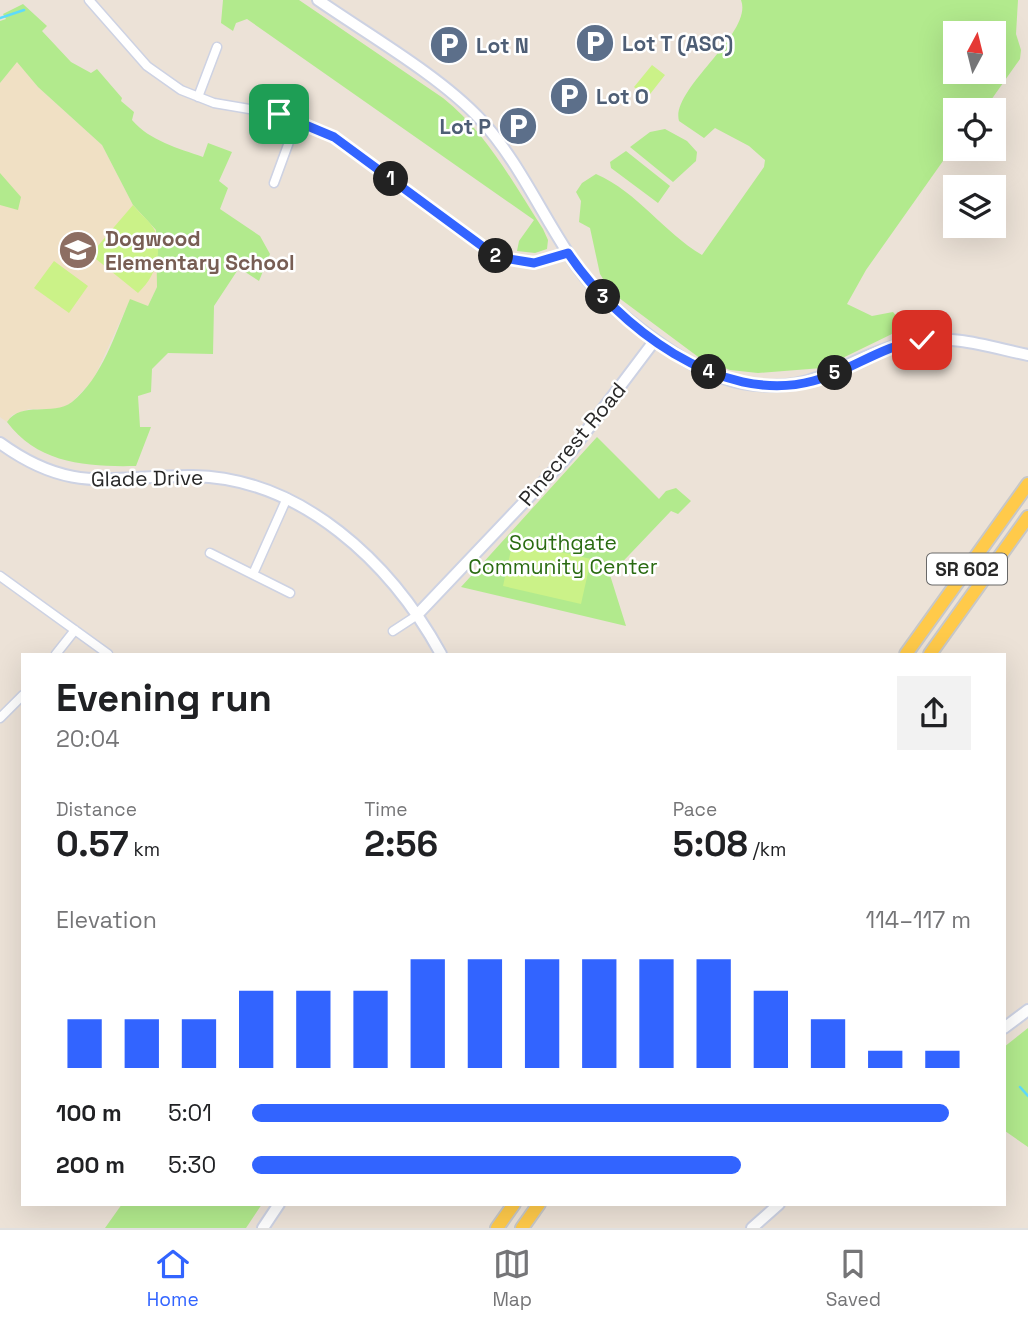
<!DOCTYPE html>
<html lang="en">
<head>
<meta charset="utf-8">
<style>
	body { margin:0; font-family:"Space Grotesk",sans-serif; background:#f2f2f2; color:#202124; height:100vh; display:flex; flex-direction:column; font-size:26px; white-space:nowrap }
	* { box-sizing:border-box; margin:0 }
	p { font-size:23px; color:#757577 }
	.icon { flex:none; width:38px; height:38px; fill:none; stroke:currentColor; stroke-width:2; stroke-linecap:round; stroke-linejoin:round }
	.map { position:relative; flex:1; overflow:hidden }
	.sheet { position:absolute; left:21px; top:653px; width:985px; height:553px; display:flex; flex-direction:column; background:#fff; border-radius:0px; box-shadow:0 7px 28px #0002 }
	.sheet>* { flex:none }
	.needle { width:46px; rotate:7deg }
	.tools { position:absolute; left:943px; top:21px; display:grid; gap:14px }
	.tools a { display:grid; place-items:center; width:63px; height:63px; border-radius:0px; background:#fff; box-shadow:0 7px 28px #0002; font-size:35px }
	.pin { position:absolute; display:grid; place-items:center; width:60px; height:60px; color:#fff; margin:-30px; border-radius:14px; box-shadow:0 4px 10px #0006 }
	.km { position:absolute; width:35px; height:35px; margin:-18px; border-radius:50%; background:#222; color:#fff; font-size:19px; line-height:35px; text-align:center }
	.round { display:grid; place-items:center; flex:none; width:74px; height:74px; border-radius:0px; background:#f2f2f2 }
	.summary { display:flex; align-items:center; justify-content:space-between; height:119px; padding:0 35px }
	h1 { font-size:38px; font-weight:600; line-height:52px }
	.stats { display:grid; grid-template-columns:repeat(3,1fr); gap:10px; height:119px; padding:7px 35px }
	.stats div { display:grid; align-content:center }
	.stats b { font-size:35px; font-weight:600 }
	.stats small { font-size:19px; font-weight:400 }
	.stats p { font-size:19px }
	.chart { height:196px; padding:14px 35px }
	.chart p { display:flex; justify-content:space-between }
	.chart svg { width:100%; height:126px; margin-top:7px; stroke:#3264ff; stroke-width:6 }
	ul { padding:0 35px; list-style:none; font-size:23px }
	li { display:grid; grid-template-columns:112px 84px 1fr; align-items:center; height:52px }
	li i { height:18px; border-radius:9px; background:#3264ff }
	.dock { display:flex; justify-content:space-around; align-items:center; height:98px; border-top:2px solid #e0e0e0; background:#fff; font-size:19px; color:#757577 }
	.dock a { display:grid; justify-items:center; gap:4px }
	.dock .active { color:#3264ff }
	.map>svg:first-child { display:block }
	.education { fill:#f0e0c4 }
	.green { fill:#b2ea8d; fill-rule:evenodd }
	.pitch { fill:#cbf288 }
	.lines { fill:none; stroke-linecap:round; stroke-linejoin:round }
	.stream { stroke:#5edbfb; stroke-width:2.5 }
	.street-casing { stroke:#cdd2e3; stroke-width:11 }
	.secondary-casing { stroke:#cdd2e3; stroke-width:14 }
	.primary-casing { stroke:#c7c7c7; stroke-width:16 }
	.street { stroke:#fff; stroke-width:8 }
	.secondary { stroke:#fff; stroke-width:10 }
	.primary { stroke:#ffca4a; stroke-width:12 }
	.route-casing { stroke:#fff; stroke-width:14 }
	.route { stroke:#3264ff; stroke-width:9 }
	.labels { text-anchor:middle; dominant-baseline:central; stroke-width:5; stroke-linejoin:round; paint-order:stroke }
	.shield { fill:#fff; stroke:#686868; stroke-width:2 }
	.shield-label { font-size:19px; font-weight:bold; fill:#282828 }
	.service-label { font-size:21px; font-weight:bold; fill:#4e5e75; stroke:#fff; text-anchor:start }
	.education-label { font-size:21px; font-weight:bold; fill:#785e54; stroke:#fff; text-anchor:start }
	.street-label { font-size:21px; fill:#282828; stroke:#fff }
	.park-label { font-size:21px; fill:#2a6b12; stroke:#fff }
</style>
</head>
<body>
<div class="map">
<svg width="1028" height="1228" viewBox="0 0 1028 1228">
	<rect width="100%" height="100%" fill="#ece2d7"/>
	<path class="education" d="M17,61L38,87L102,145L133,205L156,230L157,269V287L148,306L130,300L93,380L71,403L59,409H29L12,415L7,422L0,417V83Z"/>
	<path class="green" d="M223,0H299L443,98C487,133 513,183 543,229L548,240L547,249L535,253L517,251L519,241L534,220L247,19L236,23L233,31L221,23Z
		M741,0H1018L1016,34L1021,50L1020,59L984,110H956L955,144L866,270L847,304L872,316L893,312L899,319V327L894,333L822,368L758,373L730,370L701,359L611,292L600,274L590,228L579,222L581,201L576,192L582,183L596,174C639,193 663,232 702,255L764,167L765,160L749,146L715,128L704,138L679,121C670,89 754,33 741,0ZM956,33H994V72H956Z
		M23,4L47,26L42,31L71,62L91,73L97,69L122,98L121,101L134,112L132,120C150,141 178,148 203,157L208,143L232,152L219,181L228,188L220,209L260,236L270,254L259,281L239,268L214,306L213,354L168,353L152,369L151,392L138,396L140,427H151L136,466C88,467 38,464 7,422C22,400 52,417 72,402C102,378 115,334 130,299L148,306L157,287L156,230L133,205L102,145L38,87L17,62L0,83V21L6,19L3,14Z
		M665,129L687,141L697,152L696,161L673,182L630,147L650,132Z
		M626,151L670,186L658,203L611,168L610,162Z
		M0,173L21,197L18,210L0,205Z
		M597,437L659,499L666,491L676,488L691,501L678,514L671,511L610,575L626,626L461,587Z
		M1028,1028V1147L1005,1131L1004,1047Z
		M122,1204H262L246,1228H105Z"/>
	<path class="pitch" d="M652,65L665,75L647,98L634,87Z
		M133,205C139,213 152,223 155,231C163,255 155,277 138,293L96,259V248Z
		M54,261L88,286L69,313L34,288Z
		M513,541L591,559L581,604L503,586Z"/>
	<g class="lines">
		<path class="stream" d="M0,18L24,10
			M1020,1087L1028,1096"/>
		<g class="street-casing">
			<path id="street" d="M89,0L147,66L181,90L214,103L279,114L325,132L497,257L534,263L568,253
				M198,97L217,47
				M274,183L297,120
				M210,553L290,593
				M253,574L287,498
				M0,576L108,654
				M393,631L416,616
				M56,654L75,630
				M0,718L23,695"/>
		</g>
		<g class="secondary-casing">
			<path id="secondary" d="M318,0C367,34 440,76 480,119C519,161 543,218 576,265C599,298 632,324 665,347C689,363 713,378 742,383C821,397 845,354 913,342C954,334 989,347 1028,355
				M0,443C73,496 112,475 193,476C302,478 391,563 441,654
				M416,616L566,458L655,340
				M1004,1028L1028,1010
				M263,1228L279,1204
				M752,1228L779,1204"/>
		</g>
		<g class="primary-casing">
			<path id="primary" d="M906,654L1028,484
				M930,654L1028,517
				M497,1228L514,1204
				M522,1228L539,1204"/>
		</g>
		<use href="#street" class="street"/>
		<use href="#secondary" class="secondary"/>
		<use href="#primary" class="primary"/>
	</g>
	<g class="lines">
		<g class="route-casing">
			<path id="route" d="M279,114L334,137L497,257L534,263L568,253C617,326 720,406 813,381C851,371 882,345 922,340"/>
		</g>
		<use href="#route" class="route"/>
	</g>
	<defs>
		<g id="parking-disc" transform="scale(2.0125)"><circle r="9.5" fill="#5c6f8a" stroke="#fff"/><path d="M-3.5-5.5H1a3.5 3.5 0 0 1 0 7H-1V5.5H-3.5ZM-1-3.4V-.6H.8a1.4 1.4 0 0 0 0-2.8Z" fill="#fff"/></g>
		<g id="school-disc" transform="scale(2.0125)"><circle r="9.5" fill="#8d6e63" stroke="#fff"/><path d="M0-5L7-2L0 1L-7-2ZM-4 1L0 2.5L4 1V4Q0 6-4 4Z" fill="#fff"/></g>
	</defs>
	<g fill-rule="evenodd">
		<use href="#parking-disc" x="595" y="43"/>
		<use href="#parking-disc" x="449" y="45"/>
		<use href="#parking-disc" x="569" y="96"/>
		<use href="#parking-disc" x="518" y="126"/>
		<use href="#school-disc" x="78" y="250"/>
	</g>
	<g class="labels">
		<rect class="shield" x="927" y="553.5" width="80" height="31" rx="5"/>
		<g class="shield-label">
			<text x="967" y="569">SR 602</text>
		</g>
		<g class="service-label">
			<text x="622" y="43">Lot T (ASC)</text>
			<text x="476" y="45">Lot N</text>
			<text x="596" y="96">Lot O</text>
			<text x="491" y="126" text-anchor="end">Lot P</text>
		</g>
		<g class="education-label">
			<text x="105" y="238">Dogwood<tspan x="105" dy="24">Elementary School</tspan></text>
		</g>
		<g class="street-label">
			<text transform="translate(572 444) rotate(-50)">Pinecrest Road</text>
			<text transform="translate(147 478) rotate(-1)">Glade Drive</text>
		</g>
		<g class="park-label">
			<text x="563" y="542">Southgate<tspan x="563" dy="24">Community Center</tspan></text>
		</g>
	</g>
</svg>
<div class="tools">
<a><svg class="needle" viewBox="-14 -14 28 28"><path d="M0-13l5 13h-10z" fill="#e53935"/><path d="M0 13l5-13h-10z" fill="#757577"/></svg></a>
<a><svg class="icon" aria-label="locate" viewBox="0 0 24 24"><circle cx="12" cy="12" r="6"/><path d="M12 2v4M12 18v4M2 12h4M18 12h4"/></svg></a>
<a><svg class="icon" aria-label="layers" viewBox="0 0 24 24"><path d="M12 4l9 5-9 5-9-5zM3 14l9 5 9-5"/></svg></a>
</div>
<div class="pin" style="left:279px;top:114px;background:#1e9e55"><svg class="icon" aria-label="arrive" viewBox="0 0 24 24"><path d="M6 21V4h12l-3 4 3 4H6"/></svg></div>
<div class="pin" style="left:922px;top:340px;background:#d93025"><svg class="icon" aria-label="check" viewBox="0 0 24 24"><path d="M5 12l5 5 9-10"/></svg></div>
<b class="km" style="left:391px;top:179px">1</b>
<b class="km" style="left:496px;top:256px">2</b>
<b class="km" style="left:603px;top:297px">3</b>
<b class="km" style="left:709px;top:372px">4</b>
<b class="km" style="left:835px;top:373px">5</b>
<section class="sheet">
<div class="summary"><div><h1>Evening run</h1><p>20:04</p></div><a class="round"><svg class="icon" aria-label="share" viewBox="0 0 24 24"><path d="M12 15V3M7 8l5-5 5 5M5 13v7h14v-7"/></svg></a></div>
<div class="stats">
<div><p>Distance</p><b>0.57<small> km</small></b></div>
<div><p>Time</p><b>2:56</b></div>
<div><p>Pace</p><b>5:08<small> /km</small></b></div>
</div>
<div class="chart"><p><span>Elevation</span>114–117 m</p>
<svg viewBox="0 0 160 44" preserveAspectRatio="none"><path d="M5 44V27M15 44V27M25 44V27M35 44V17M45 44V17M55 44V17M65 44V6M75 44V6M85 44V6M95 44V6M105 44V6M115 44V6M125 44V17M135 44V27M145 44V38M155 44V38"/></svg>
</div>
<ul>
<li><b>100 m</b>5:01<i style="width:97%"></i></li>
<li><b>200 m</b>5:30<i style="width:68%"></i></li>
</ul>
</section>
</div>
<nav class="dock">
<a class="active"><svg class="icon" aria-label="home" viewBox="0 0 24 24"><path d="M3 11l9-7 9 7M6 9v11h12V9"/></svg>Home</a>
<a><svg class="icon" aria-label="map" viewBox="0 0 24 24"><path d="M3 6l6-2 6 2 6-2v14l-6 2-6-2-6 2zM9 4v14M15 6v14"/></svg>Map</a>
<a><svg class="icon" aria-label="saved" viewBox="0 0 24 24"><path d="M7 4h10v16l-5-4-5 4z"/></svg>Saved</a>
</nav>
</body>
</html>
